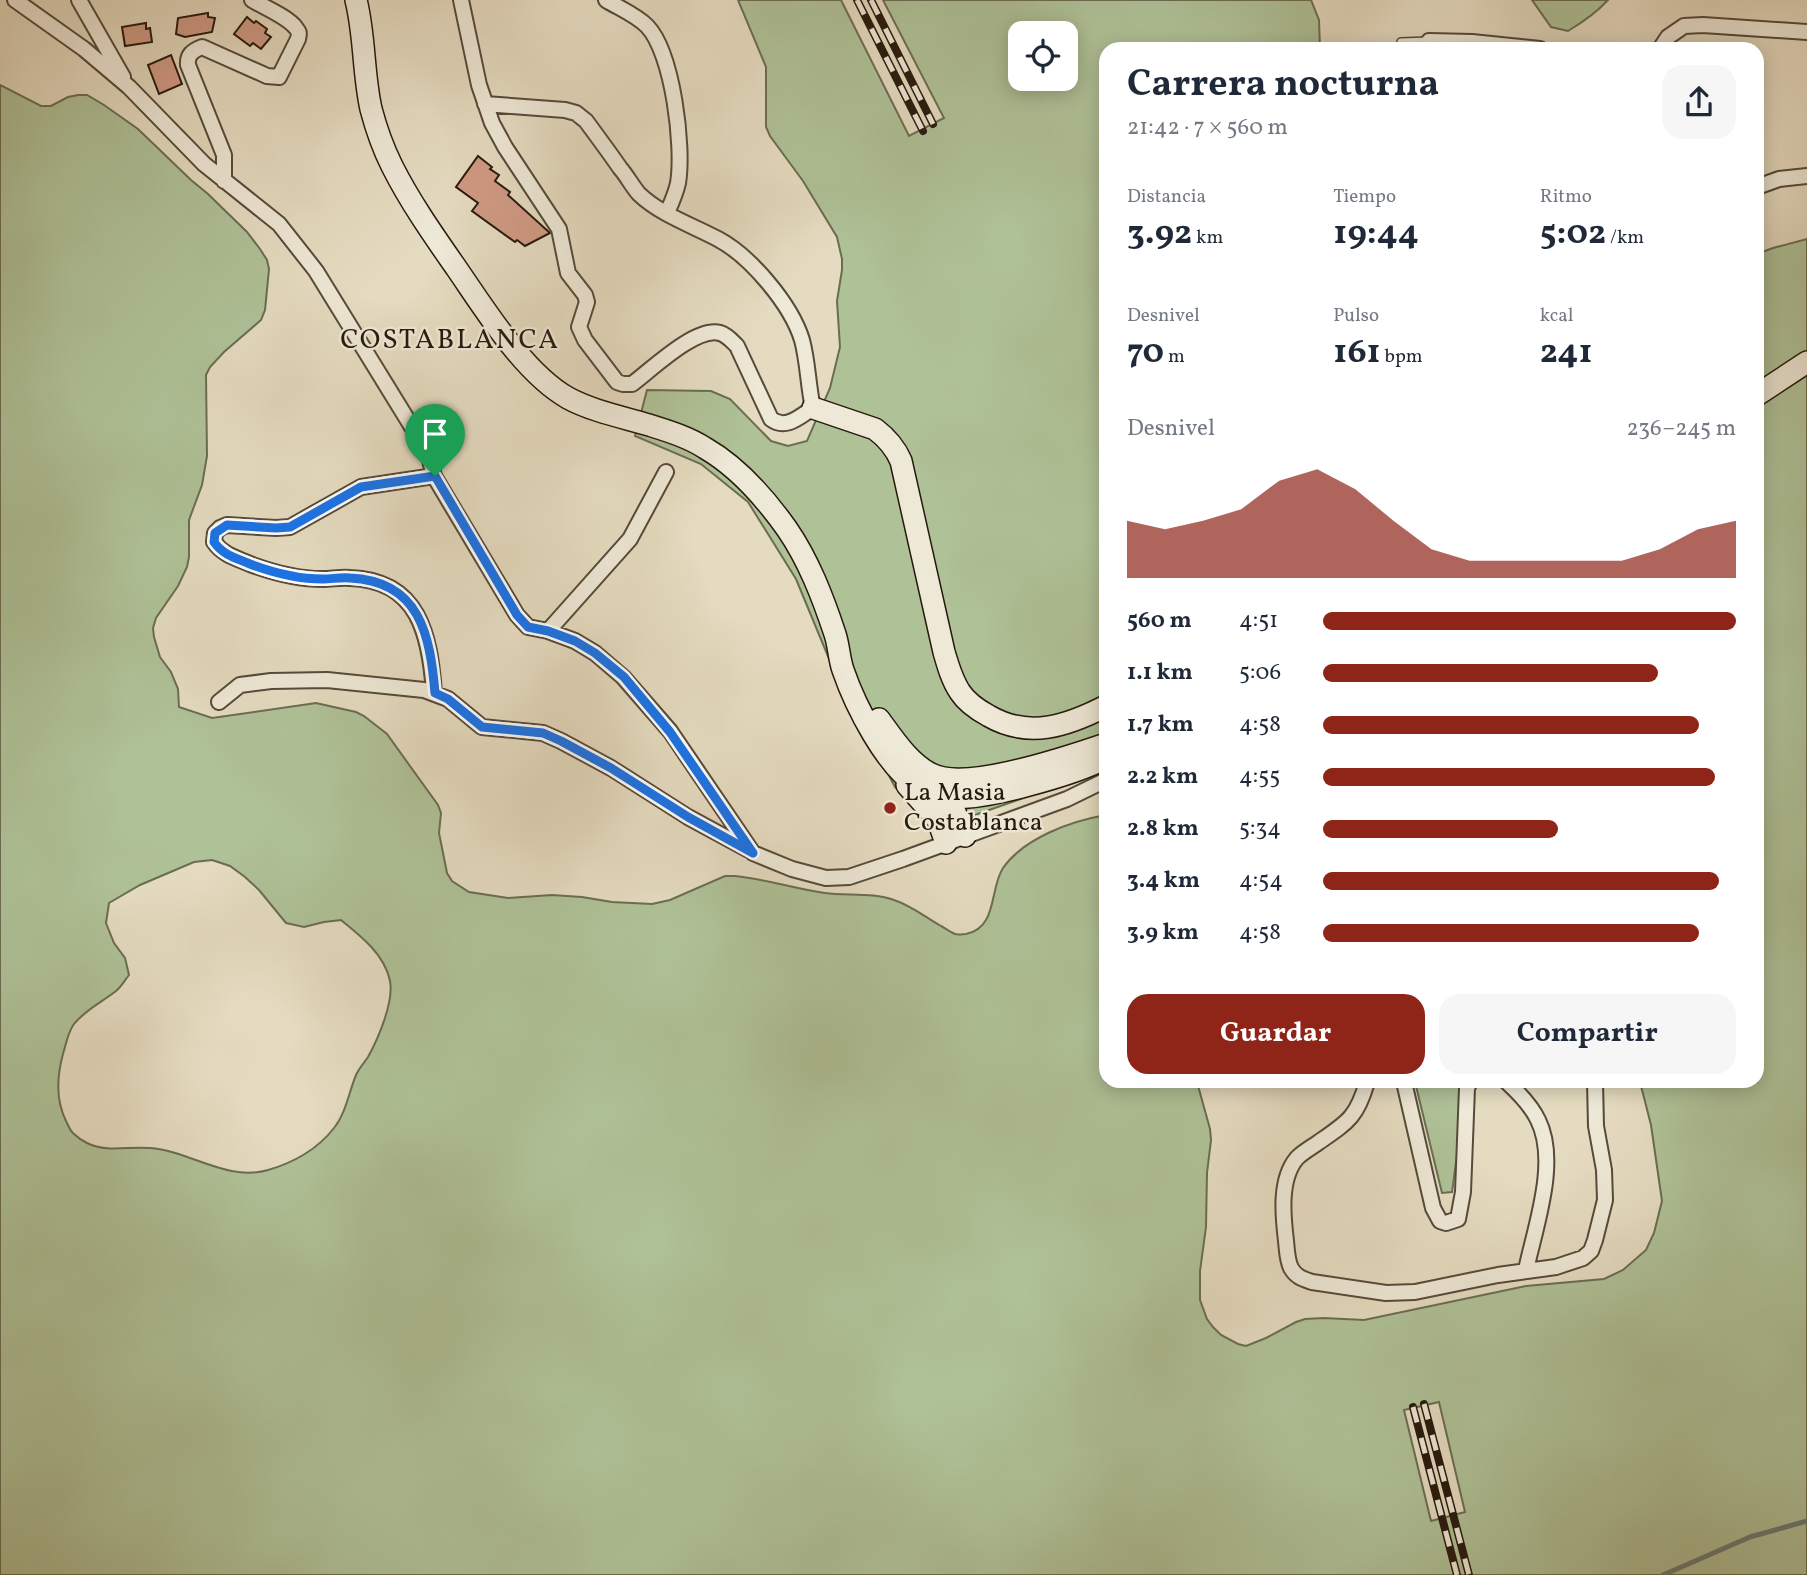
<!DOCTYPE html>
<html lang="es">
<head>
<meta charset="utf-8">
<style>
	body { margin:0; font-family:Vollkorn,serif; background:#f6f6f7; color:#1f2937; height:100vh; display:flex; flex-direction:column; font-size:26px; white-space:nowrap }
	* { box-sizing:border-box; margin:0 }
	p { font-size:23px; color:#747a83 }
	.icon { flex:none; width:38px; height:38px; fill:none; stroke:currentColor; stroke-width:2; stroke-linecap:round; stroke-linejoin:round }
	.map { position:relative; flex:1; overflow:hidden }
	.panel { position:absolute; left:1099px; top:42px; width:665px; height:1046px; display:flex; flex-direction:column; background:#fff; border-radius:21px; box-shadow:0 4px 18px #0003 }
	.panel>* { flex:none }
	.fabs { position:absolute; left:1008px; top:21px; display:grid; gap:14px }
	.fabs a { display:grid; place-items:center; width:70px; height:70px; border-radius:14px; background:#fff; box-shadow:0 4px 18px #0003; font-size:35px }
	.pin { position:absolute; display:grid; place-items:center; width:60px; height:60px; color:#fff; margin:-72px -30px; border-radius:50% 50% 50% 0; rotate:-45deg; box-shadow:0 0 7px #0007 }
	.pin .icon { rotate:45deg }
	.round { display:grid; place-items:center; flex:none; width:74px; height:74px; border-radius:21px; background:#f6f6f7 }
	.summary { display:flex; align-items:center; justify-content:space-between; height:119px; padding:0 28px }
	h1 { font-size:38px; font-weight:700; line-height:52px }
	.stats { display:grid; grid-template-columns:repeat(3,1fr); gap:10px; height:119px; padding:7px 28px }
	.stats div { display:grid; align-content:center }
	.stats b { font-size:35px; font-weight:700 }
	.stats small { font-size:19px; font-weight:400 }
	.stats p { font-size:19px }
	.chart { height:196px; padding:14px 28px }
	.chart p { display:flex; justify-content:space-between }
	.chart svg { width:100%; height:126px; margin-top:7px; fill:#8f2418; opacity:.7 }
	.primary-button { display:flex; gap:14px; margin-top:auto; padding:14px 28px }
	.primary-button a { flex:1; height:80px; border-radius:21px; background:#8f2418; color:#fff; font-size:28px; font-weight:700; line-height:80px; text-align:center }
	.primary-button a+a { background:#f6f6f7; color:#1f2937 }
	ul { padding:0 28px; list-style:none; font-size:23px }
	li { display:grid; grid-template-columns:112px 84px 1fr; align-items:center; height:52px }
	li i { height:18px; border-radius:9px; background:#8f2418 }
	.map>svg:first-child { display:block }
	.green { fill:#afc197; stroke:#6a6d52; stroke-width:2; fill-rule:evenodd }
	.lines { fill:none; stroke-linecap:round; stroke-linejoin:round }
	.stream { stroke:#6a7974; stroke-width:5 }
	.building { fill:#d09a84; stroke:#26190d; stroke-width:2 }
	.service-casing { stroke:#564a3a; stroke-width:10 }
	.minor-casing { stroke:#564a3a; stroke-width:18 }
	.secondary-casing { stroke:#26190d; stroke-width:24 }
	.service { stroke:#eee8d6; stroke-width:7 }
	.minor { stroke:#eee8d6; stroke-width:14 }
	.secondary { stroke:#eee8d6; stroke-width:21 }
	.rail-casing { stroke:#26190d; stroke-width:8 }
	.rail { stroke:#eee8d6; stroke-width:5; stroke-dasharray:16; stroke-linecap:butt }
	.route-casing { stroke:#fff; stroke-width:14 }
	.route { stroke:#1a73e8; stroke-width:9 }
	.poi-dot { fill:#8f2418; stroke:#eee8d6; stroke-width:2.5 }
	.labels { text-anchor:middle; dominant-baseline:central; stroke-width:5; stroke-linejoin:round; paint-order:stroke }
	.poi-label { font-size:26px; fill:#26190d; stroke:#eee8d6; text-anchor:start }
	.neighbourhood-label { font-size:28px; letter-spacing:2px; fill:#26190d; stroke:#eee8d6 }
</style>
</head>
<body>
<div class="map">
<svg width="1807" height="1575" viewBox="0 0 1807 1575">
	<rect width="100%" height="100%" fill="#e5dbc0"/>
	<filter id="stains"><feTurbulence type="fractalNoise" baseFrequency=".00286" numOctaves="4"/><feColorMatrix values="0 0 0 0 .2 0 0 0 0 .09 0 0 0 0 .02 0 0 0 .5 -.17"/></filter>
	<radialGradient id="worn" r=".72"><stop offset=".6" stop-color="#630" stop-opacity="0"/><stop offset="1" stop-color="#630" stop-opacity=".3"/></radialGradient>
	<path class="green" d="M738,0H841L909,136L944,118L883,0H1311L1319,20L1320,49H1106V764L1083,777L958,821L919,807L895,787L837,678L796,579L748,502L701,464L635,436L647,390L711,391L730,399L771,441L788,446L807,441L830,388L840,347L837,301L842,270V259L837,237L803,181L770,136L766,127V67ZM1020,33H1066V79H1020Z
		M1532,0H1608C1596,13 1583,22 1568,31L1551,27Z
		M0,85L41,106H51L68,97L78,95H87L104,105L138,129L191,180L208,194L247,232L260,249L267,260L269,269L265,310L261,320L224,352L210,367L206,375L207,456L202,485L189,520V557L187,567L178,586L156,618L153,628L154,637L160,657L171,672L178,689L179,707L212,718L316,703L356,712L364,716L387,734L438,805L441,813L439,833L447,873L452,881L469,892L508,898L552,895L582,897L612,902L652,904L670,900L725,876H735C766,879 795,889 825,893C847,896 873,892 894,900C912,906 925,917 941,926C945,928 950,932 955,934C958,935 963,934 966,934C998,927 989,890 1003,868C1024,838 1071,821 1106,815V1082H1197L1210,1129L1211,1140L1207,1173L1206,1227L1200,1271V1300L1207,1319L1213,1327L1221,1335L1238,1344L1246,1346L1266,1338L1296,1322L1305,1319L1324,1318L1364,1320L1526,1286L1604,1279L1623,1270L1646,1250L1654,1233L1662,1201L1651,1125L1640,1082H1757V254L1773,248L1807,239V1575H0ZM212,860L230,866L245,877L259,890L286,923L304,927L324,922L341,920C361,936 385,955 390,981C394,1002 378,1039 368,1057C364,1063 359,1068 356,1075C349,1092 346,1113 334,1128C318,1149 293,1163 268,1170C227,1182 190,1151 150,1148C129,1146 107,1153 87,1143C83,1141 77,1137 74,1134C70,1131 68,1125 66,1121C55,1099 57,1076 63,1054C66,1044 68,1032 74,1024C85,1010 102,1002 116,991C121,987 125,980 129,975L125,958L114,943L106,923L109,903L140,885L194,862ZM1439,1402L1465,1512L1431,1521L1404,1410Z
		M1415,1082H1467L1452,1192L1442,1193Z"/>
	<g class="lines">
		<path class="stream" d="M1663,1575L1750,1537L1807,1521"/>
	</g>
	<path class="building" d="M208,13V17L215,18L212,32L185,37L176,34L178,18Z
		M247,17L254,23L256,21L267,29L265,33L271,37L261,49L253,43L250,46L234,34Z
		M146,23V29L150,28L152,42L125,46L122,27Z
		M171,55L182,84L159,94L148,65Z
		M478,156L492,167L490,169L499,175L495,181L510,192L508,195L550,233L525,246L517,240L515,242L472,211L478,203L456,187Z"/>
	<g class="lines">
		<g class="service-casing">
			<path id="service" d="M1401,42L1429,41"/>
		</g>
		<g class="minor-casing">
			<path id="minor" d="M15,0L84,49L129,87L204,164L279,224L316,271L428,453L434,476L517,615L528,627L548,631L575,641L595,653L623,677L670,731L753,853L792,869L826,878L849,877L903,859L1067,799L1106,780
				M79,0L123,77
				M461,0L479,85L492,123L505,147L559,229L568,273L585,295L587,302L579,327L585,340L617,382L623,384H632C651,370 696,326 720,333C727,335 732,341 737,346L771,419C786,430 799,417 813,408C808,386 808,362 802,340C791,304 750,256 718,239C692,225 661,215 639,194C632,186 627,176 620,168C609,152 597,136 586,121L576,113L565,110L485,104
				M606,0C619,8 636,15 647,26C673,53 684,147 678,183C676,193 671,204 667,213
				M1430,49L1429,41L1472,42L1540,49
				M1660,49L1668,37L1684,26L1703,25L1807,32
				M224,181V155L188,65C187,55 192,51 202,47L267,76L279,77L298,39C299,33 300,33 296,28C288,17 264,7 252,0
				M1757,187L1779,179L1807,176
				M548,631L630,539L666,472
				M434,693C430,635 419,580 350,578C341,577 332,579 323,579C297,579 274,573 250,564C236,558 223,555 214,542L215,533L220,528L227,525L276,528L290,527L361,487L434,476
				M219,702L240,685L271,681L327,680L424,690L448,699L482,727L543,733L561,741L611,768L688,817L749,850
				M1367,1082C1357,1117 1348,1122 1319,1142C1312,1147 1303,1152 1297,1158C1279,1179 1283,1216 1286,1241C1287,1250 1287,1260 1291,1268C1296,1277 1303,1279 1312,1282L1386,1293L1415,1292L1498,1275L1556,1267L1583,1258L1591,1251L1595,1240L1605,1200L1604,1170L1596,1126L1595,1082
				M1404,1082L1433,1208L1440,1221L1446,1223L1458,1219L1463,1192L1467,1088L1470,1082
				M1507,1082C1519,1093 1531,1105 1538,1120C1559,1162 1535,1227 1526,1270"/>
		</g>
		<g class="secondary-casing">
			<path id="secondary" d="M356,0C365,36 363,73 371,109C376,128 383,148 392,166C410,202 434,236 457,269C486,311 524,373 568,398C592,411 622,417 649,425C668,431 688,437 705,448C738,467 765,498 787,529C809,561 823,598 835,634C839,646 839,659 843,670C855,705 886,767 918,786C926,791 938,795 947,797C981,802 1075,774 1106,758
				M1757,395L1807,362
				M813,408L875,429C887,438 895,447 901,461L944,652C948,666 952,680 960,692C967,703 978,710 989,716C1029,739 1067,726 1106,706
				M879,719C893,738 909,763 931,774C966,792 1068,757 1106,744
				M907,785L938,820L946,843
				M941,789L952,805L965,836"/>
		</g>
		<use href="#service" class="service"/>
		<use href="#minor" class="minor"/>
		<use href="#secondary" class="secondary"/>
		<g class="rail-casing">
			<path id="rail" d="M857,0L923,131
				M871,0L933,124
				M1424,1404L1469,1575
				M1413,1407L1457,1575"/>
		</g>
		<use href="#rail" class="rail"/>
	</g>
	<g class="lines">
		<g class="route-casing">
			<path id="route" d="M435,476L517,615L528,627L548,631L575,641L595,653L624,677L670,732L753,853L688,817L611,768L561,741L543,733L482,727L448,699L435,693C430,635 420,581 350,578C341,577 332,579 323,579C297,579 274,573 250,564C236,558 223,555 214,542L215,533L227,525L276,528L290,527L361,487Z"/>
		</g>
		<use href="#route" class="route"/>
	</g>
	<circle class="poi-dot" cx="890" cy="808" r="7"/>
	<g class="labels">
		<g class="poi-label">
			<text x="904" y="793">La Masia<tspan x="904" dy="30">Costablanca</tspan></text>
		</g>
		<g class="neighbourhood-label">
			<text x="450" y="340">COSTABLANCA</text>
		</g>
	</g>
	<rect width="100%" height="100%" filter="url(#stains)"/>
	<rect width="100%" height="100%" fill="url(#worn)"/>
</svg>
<div class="fabs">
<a><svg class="icon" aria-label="locate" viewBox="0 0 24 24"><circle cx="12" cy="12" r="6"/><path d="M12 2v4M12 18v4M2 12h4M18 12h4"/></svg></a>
</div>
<div class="pin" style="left:435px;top:476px;background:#1e9e55"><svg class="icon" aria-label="arrive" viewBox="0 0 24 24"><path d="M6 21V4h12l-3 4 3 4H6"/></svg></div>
<section class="panel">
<div class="summary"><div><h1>Carrera nocturna</h1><p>21:42 · 7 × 560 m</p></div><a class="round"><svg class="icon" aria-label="share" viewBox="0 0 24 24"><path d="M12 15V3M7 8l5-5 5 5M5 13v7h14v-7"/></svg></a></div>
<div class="stats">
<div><p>Distancia</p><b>3.92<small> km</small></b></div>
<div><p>Tiempo</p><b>19:44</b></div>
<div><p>Ritmo</p><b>5:02<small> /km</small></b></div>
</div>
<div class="stats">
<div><p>Desnivel</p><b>70<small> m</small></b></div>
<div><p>Pulso</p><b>161<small> bpm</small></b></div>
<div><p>kcal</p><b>241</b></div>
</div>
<div class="chart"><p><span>Desnivel</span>236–245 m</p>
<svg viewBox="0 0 160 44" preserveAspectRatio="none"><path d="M0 44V24L10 27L20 24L30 20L40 10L50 6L60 13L70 24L80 34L90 38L100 38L110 38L120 38L130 38L140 34L150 27L160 24V44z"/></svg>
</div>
<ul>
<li><b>560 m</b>4:51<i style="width:100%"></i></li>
<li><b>1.1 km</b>5:06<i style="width:81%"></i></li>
<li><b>1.7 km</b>4:58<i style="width:91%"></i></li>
<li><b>2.2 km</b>4:55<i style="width:95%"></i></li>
<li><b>2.8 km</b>5:34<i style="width:57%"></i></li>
<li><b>3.4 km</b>4:54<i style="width:96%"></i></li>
<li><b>3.9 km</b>4:58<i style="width:91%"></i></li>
</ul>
<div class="primary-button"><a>Guardar</a><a>Compartir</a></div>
</section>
</div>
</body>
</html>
